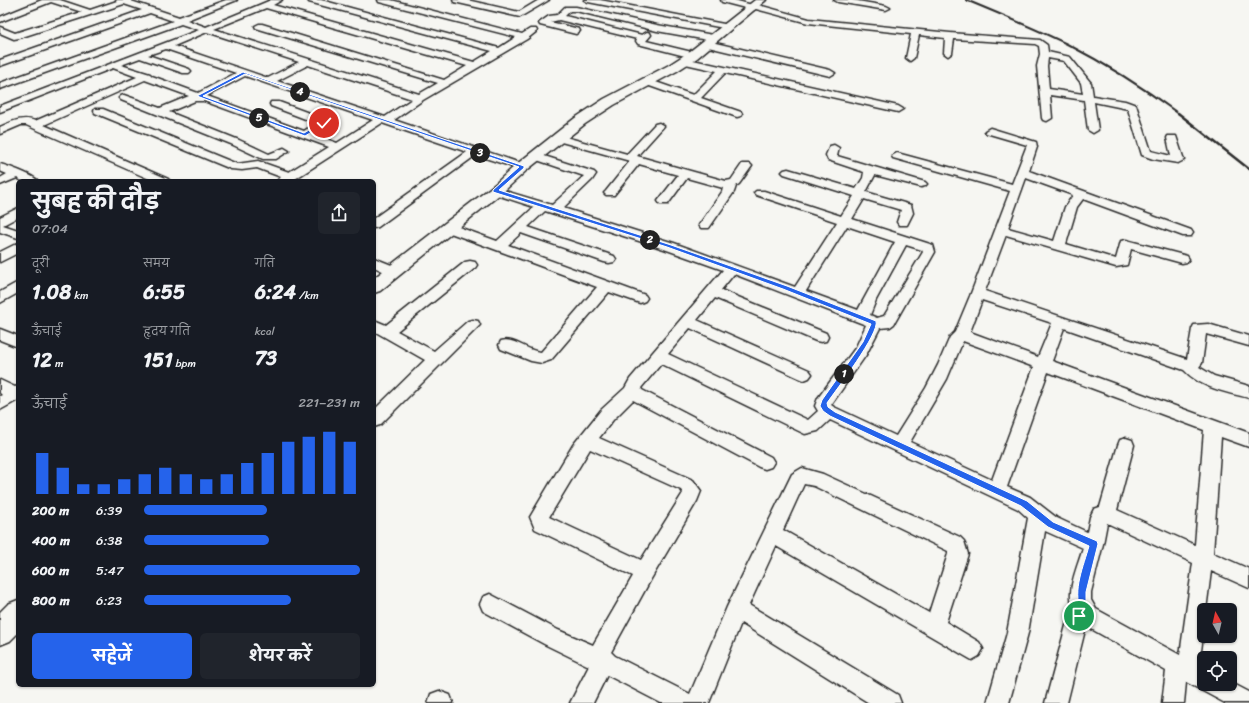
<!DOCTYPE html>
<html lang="hi">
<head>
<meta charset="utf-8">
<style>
	body { margin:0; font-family:Sriracha,"Playpen Sans Deva",sans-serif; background:#20242c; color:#f1f3f6; height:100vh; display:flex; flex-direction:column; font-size:15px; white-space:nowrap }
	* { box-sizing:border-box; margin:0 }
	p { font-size:13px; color:#9ea1a6 }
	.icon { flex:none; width:22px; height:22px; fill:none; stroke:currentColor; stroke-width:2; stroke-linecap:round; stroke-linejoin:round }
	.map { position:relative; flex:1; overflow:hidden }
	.side { position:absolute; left:16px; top:179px; width:360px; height:508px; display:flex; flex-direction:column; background:#171b24; border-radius:6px; box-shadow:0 1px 3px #0004 }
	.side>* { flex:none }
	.needle { width:26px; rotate:352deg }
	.fabs { position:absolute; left:1197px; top:603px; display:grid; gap:8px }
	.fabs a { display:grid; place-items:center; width:40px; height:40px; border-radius:6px; background:#171b24; box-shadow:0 1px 3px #0004; font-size:20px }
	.pin { position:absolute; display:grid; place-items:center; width:34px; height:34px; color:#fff; margin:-17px; border:2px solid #fff; border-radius:50%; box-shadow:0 1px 4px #0007 }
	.km { position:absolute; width:20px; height:20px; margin:-10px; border-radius:50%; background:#222; color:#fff; font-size:11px; line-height:20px; text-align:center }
	.round { display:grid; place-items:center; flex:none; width:42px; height:42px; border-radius:6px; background:#20242c }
	.summary { display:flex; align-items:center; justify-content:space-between; height:68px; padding:0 16px }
	h1 { font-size:22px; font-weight:700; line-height:30px }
	.metrics { display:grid; grid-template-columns:repeat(3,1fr); gap:6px; height:68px; padding:4px 16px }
	.metrics div { display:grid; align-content:center }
	.metrics b { font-size:20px; font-weight:700 }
	.metrics small { font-size:11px; font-weight:400 }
	.metrics p { font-size:11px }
	.chart { height:112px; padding:8px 16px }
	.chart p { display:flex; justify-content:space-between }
	.chart svg { width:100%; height:72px; margin-top:4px; stroke:#2563eb; stroke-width:6 }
	.action { display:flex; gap:8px; margin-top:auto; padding:8px 16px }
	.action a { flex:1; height:46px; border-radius:6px; background:#2563eb; color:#fff; font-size:16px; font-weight:700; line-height:46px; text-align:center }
	.action a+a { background:#20242c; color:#f1f3f6 }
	ul { padding:0 16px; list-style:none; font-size:13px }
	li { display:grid; grid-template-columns:64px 48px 1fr; align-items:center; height:30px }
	li i { height:10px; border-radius:5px; background:#2563eb }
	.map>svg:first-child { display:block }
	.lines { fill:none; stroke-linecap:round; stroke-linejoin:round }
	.minor-casing { stroke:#2b2b2b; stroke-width:3 }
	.major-casing { stroke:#2b2b2b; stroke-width:3 }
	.minor { fill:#f6f6f2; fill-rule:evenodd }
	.major { fill:#f6f6f2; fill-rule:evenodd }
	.rail-far1 { stroke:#2b2b2b; stroke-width:2 }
	.rail { stroke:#2b2b2b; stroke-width:2.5 }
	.route { fill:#2563eb; stroke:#fff }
</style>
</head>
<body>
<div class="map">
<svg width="1249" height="703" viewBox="0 0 1249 703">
	<rect width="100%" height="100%" fill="#f6f6f2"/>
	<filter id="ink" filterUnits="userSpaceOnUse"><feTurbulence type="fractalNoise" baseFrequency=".025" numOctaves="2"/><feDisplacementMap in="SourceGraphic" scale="8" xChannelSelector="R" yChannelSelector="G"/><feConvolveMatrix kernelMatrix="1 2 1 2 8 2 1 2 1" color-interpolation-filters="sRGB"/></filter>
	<g filter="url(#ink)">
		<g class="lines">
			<g class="minor-casing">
				<path id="minor" d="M42,0H60L90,10L117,1L116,0H132L131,1L179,17L226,0H237L187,20L206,27L271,0H282L273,5L474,62L492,51L309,2L308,0H321L499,48L516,37L379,2L378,0H391L522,34L530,29H536L537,31L527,39L423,100L394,120L526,165L528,167L522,170L476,155L378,227L374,228V218L467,152L382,123L295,179L291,181H277L281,177L257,168L242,170L231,169L95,113L94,111L95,109H103L237,164L258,161L289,172L329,147L204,101H195L169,112L239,140L269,154L284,148L289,151L276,159H263L231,144L121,100L119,98L121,96L124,95L160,108L189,96L145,80L44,125L168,179L170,181H154L26,125H21L0,134V127C12,122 22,116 35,121L137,77L113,68L0,112V106L199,30L181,24L0,89V83L173,21L150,13L0,66V60L142,10L124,4L19,38L14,39L0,33V27L15,33L82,12L51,2L0,22V17ZM266,8L467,66L444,80L262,24H259L255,26L256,28L438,83L419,94L214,29ZM207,32L299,62L268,78L174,46ZM166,49L236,73L198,93L152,76L150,74L121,65L140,58L183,73H189L191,71L189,69L148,55ZM308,65L412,99L385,117L277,81ZM245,76L373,120L337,143L313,134L328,124L329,122L328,120L279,102H271L270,104L271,106L316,123L304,131L207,96Z
					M453,0H467L519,12L539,0H549L520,17L454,2Z
					M584,0H600L729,25L733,27L729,29L588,2Z
					M721,0H734L752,5L755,4L809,19L950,33L1040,40L1047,45L1048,52L1070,57L1091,83L1093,96L1125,101L1136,105L1151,151L1171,156L1167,138L1168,136H1176L1184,160L1178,163L1153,159L1142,155L1128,109L1094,102L1098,130L1093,133L1088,130L1084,100L1050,95L1052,118L1047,121L1043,120L1042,118L1037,66L1040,54L1039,46L1035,44L954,39L952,53L948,56L944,53L945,38L919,35L914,58L910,61L906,58L911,34L808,23L756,9L753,10L722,2ZM1048,58L1064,61L1081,83L1083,94L1049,89L1047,66Z
					M834,0H852L886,6L890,8L886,10L838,2Z
					M565,7H576L657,25L713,35L717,38L713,41L657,31L576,11H570L565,16L642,35L647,32L650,33L651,35L646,41L696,53L697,55L693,58L638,44L636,41L637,39L559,20L550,22L579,29L580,31L576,34L540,25L539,23L549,16L557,15Z
					M707,41L830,70L835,73L830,76L704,46L703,44Z
					M684,58L898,106L903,109L898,112L725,73L701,98L741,112L742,114L741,116L737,117L644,84L642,82L644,80H650L693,95L717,71L681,63L679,61L681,59Z
					M659,123L664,126L637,156L726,181L731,180L742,164H750L752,166L739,184L736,186L734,192L709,228H701L699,225L722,192L723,188L687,178L668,204H660L658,201L678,175L639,164L614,195H606L604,193L606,191L630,161L554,140L553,138L558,135L627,154L655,124Z
					M990,128L1036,142L1037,147L1029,171L1191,230L1193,233L1191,236H1183L1083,199L1077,207L1066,244L1116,259L1121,241L1126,240L1187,256L1189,259L1187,262L1182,263L1131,249L1127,265L1116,267L1006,235L985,291L1187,359L1192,329L1194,325L1208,324L1249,336V346L1206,334L1202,363L1199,367L1214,376L1249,386V398C1226,392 1201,388 1184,370L1064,328L1052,361L1249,433V447L1221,437L1213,553L1249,569V588L1211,571L1206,610H1204V628L1199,666L1204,668V684H1230V682L1249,692V703H1225L1186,682L1184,703H1162L1166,671L1086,626L1067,703H1045L1067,622L1073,608C1066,590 1078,566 1083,548L1045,531L1028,633L1009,703H987L1007,633L1028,518L1018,509L830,420L818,431L805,434L661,364L641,388L642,390L771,457L774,462L771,467L765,469L759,467L633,400L613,420L599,438L693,480L701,491L697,501L651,579L611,652L615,656L690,694L727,607L792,474L802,468L823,474L960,537L964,541L968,554L946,622L979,642L983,649L979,656L972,660L965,656L776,546L749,605L898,695L901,703H869L741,623L709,703H661L607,675L593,703H570L589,666L544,644L483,611L480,604L483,597L490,594L558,630L593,645L633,576L535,529L530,517L573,445L601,410L625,388L630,379L723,270L664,249L545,211L528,227L614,256L616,259L614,262L609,263L604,262L521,233L508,245L645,295L647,298L645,301L640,303L609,292L551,360L542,363L531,361L501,349L499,345L501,341C514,337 527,351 541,352L597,287L445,231L443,228L445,225H453L497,241L534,207L491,193L489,191L491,189H499L552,205L584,176L531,158L530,156L535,153L594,172L596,174L592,180L563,208L674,243L795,287L837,222L756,195L754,193L756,191H764L841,216L854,196L784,174L782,172L784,170L788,169L856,189L863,178L864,172L828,160L826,155L830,146L834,145L839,148L837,156L925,182L927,184L925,186L921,187L875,175L866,192L911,205L913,213L907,225H899L897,222L901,210L864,199L852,219L933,245L935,252L894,324L890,327L880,328L866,355L831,405L834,407L896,436L926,388L938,365L950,337L955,332L970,296L1010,191L893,158L892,156L897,153L1012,184L1027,145L986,133L985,131ZM1026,178L1073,195L1065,207L1054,241L1008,228ZM847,226L895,242L858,310L806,291ZM906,245L922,250L923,252L884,316L877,318L870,315L876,300ZM734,274L866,325L856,347L818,398L815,406L818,411L808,420L668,354L690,328L799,378L804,380L809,378L812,374L809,370L697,320L715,298L816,341L821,342L826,341L828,337L826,333L721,290ZM982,300L1052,323L1038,357L970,332ZM963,341L1034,367L992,480L910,442L947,379ZM1048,372L1204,430L1195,545L1117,510L1134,445L1132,440L1126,438L1120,440L1118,445L1100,507L1094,509L1090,517L1087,532L1057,518L1030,497L1007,487ZM590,449L681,490L683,493L641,560L549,517ZM804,484L814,486L948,551V554L929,613L783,530ZM1107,523L1193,563L1180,655L1096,609L1091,600V592L1103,544Z
					M0,164C8,166 33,175 38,181H22L17,178L0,185V178L7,174L0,171Z
					M18,208V217L3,225L18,230V238L0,232V217Z
					M18,243V253L0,262V252Z
					M374,258L399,268L401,271L399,274L394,275L389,274L374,267Z
					M470,261L475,262L477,265L475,268L397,331L434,351L468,321L473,320L478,321L480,325L380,425L374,427V410L425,360L374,331V320L386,325L465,262Z
					M18,282V293L0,303V292Z
					M0,329L18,336V347L0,340Z
					M0,380L15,387L18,386V400L0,410V396L2,395L0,393Z
					M439,691L450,695L453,703H428L431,694Z"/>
			</g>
			<g class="major-casing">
				<path id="major" d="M755,0H766L697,58L677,71L614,105L585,124L527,170L504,191L380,291L374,293V278L494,185L517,164L575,118L604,99L669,65L689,52Z
					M18,600V633L10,641L0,645V612L8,604Z"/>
			</g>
			<use href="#minor" class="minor"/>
			<use href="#major" class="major"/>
			<path class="rail-far1" d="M966,0C1000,14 1034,28 1067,44C1106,64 1144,88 1179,114"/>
			<path class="rail" d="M1178,113L1249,169"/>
		</g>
	</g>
	<path class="route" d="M243,72L524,166V168L499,190L671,245L787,286L876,321C880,333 836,390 827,403L828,407L835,412L1027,501L1053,522L1097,541L1098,544L1086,592V602L1090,612L1089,615L1079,620L1076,619L1075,616L1076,613L1081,610C1072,591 1084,565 1089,546L1048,527L1021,506L830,416L823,411L820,406L822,400L863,342L871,324L783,289L667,247L493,192V190L519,167L245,74L203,96L304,133L323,122L327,123L305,136L197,96Z"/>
</svg>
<div class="fabs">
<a><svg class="needle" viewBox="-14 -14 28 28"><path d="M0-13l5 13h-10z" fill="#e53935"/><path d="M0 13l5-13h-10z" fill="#9ea1a6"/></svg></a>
<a><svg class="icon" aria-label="locate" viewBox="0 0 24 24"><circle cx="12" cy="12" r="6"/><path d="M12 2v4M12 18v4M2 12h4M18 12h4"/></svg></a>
</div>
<div class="pin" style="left:1079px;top:616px;background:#1e9e55"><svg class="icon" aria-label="arrive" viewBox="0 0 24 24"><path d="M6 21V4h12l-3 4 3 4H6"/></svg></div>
<div class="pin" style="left:324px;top:123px;background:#d93025"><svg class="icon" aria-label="check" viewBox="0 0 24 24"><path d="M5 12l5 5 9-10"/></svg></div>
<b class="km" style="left:844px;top:374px">1</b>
<b class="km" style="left:650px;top:240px">2</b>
<b class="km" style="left:480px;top:153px">3</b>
<b class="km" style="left:300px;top:92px">4</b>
<b class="km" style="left:259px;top:118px">5</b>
<section class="side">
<div class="summary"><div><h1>सुबह की दौड़</h1><p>07:04</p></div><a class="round"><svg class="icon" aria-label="share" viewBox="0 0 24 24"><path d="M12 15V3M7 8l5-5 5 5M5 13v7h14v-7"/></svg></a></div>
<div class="metrics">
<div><p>दूरी</p><b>1.08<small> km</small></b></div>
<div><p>समय</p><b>6:55</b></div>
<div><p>गति</p><b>6:24<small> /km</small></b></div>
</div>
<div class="metrics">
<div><p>ऊँचाई</p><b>12<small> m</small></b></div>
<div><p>हृदय गति</p><b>151<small> bpm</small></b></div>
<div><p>kcal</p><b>73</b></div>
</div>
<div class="chart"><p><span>ऊँचाई</span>221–231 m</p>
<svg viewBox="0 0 160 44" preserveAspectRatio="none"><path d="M5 44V19M15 44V28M25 44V38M35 44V38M45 44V35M55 44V32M65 44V28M75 44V32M85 44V35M95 44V32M105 44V25M115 44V19M125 44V12M135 44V9M145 44V6M155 44V12"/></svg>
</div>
<ul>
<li><b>200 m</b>6:39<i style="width:57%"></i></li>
<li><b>400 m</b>6:38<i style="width:58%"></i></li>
<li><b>600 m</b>5:47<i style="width:100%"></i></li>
<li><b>800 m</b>6:23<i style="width:68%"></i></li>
</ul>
<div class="action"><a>सहेजें</a><a>शेयर करें</a></div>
</section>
</div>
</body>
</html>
